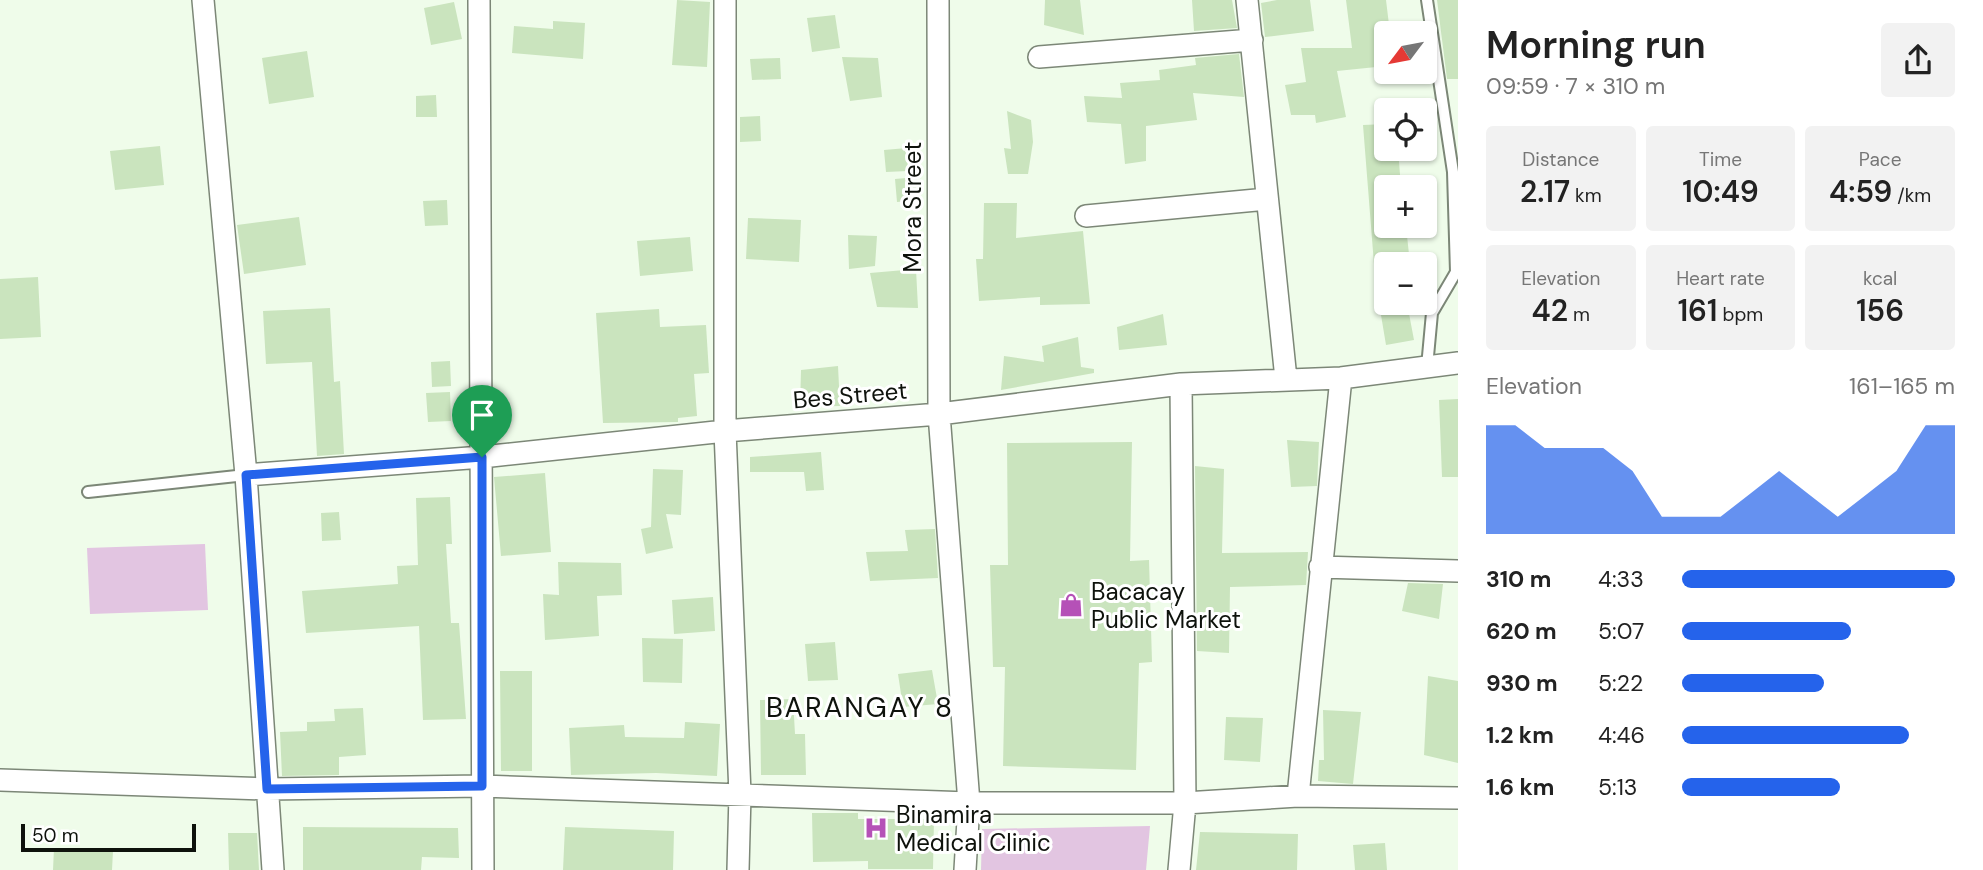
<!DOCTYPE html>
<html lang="en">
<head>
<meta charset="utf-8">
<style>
	body { margin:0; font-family:"DM Sans",sans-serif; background:#f2f2f2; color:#222; height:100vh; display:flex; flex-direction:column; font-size:26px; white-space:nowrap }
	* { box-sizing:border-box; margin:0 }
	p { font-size:23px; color:#767676 }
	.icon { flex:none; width:38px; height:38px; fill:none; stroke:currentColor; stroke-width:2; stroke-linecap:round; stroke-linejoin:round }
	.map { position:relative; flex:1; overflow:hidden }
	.side { display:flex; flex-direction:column; background:#fff; width:525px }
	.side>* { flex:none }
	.needle { width:46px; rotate:238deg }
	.controls { position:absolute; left:1374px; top:21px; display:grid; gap:14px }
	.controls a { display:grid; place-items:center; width:63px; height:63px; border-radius:7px; background:#fff; box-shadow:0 2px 5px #0004; font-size:35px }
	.scale { position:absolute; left:21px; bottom:18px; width:175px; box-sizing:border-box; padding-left:7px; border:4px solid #0e120c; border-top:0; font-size:19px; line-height:24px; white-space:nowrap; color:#0e120c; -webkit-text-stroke:5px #fff; paint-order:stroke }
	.pin { position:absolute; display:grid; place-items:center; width:60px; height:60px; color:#fff; margin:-72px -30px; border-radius:50% 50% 50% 0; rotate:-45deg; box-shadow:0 0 7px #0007 }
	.pin .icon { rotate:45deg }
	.round { display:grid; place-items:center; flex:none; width:74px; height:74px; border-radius:7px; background:#f2f2f2 }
	.head { display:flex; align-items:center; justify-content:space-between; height:119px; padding:0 28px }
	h1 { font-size:38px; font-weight:600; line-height:52px }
	.figures { display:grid; grid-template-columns:repeat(3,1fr); gap:10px; height:119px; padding:7px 28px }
	.figures div { display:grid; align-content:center; border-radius:7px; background:#f2f2f2; text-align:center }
	.figures b { font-size:30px; font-weight:600 }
	.figures small { font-size:19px; font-weight:400 }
	.figures p { font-size:19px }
	.chart { height:196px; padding:14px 28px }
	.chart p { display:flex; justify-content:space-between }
	.chart svg { width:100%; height:126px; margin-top:7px; fill:#2563eb; opacity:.7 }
	ul { padding:0 28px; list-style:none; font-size:23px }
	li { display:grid; grid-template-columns:112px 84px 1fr; align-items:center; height:52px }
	li i { height:18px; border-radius:9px; background:#2563eb }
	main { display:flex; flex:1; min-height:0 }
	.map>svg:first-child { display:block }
	.green { fill:#e2c5e1 }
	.building { fill:#cae4be }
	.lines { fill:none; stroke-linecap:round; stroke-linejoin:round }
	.service-casing { stroke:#7c8777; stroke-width:14 }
	.minor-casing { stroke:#7c8777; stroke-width:24 }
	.service { stroke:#fff; stroke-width:10 }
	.minor { stroke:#fff; stroke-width:21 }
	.route-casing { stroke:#fff; stroke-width:14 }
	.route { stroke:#2563eb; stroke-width:9 }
	.labels { text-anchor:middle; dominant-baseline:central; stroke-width:6; stroke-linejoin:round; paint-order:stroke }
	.street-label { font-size:24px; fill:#0e120c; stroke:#fff }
	.poi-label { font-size:24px; fill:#0e120c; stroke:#fff; text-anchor:start }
	.quarter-label { font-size:28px; letter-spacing:2px; fill:#0e120c; stroke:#fff }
</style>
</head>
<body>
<main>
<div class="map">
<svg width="1458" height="870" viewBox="0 0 1458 870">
	<rect width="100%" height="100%" fill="#effcea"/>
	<path class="green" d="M205,544L208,610L90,614L87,548Z
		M1150,826L1146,870H981L982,829Z"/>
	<path class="building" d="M677,0L710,2L707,67L672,65Z
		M1045,0H1080L1084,35L1044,25Z
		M1192,0H1232L1237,28L1194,31Z
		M1277,0H1310L1314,31L1265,37L1261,3Z
		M1346,0H1386L1390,33H1386V66L1337,71L1346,117L1316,123L1315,115H1291L1285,85L1306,82L1301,48H1352Z
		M1437,0H1458V79H1447Z
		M454,2L462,39L431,45L424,8Z
		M835,15L840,48L812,52L807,18Z
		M553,21L585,23L583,59L512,53L514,26L553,29Z
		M307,51L314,97L269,104L262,58Z
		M1239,54L1244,97L1193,93L1197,120L1146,126V161L1125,164L1121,124L1087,122L1084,96L1122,98L1120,83L1160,80L1159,70L1196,65L1195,58Z
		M842,57L878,58L882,97L850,101Z
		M780,58L781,79L752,80L750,59Z
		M436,95L437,117H416V96Z
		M1007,111L1031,120L1033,142L1028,174H1008L1004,148L1011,149Z
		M760,116L761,141L740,142V117Z
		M1386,124V149H1398L1401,187H1386V226H1406L1410,264H1374L1363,125Z
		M160,146L164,185L115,190L110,151Z
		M907,148L908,171L886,172L884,150Z
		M917,177L919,200L897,202L895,179Z
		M447,200L448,225L425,226L423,201Z
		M984,203H1017L1016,238L1083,231L1090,304L1040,305V297L979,301L976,259H983Z
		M299,217L306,265L244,274L237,225Z
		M748,218L801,220L799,262L746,259Z
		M848,235L877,236L875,266L849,269Z
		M690,237L693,271L640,276L637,241Z
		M916,269L918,308L877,307L870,273Z
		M38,277L41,337L0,339V279Z
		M1379,303H1407L1414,340L1386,345Z
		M330,308L334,382L340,381L344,454L317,456L312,362L266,364L263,311Z
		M659,309L660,327L706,325L709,373L694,374L697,416L678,418V422L603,423L596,313Z
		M1163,314L1167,345L1119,350L1117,327Z
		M1078,337L1081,367L1094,369V373L1001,390L1004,356L1044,362L1042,346Z
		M450,361L451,386L432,387L431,362Z
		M838,366L840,406L800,407L801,370Z
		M450,392L451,421L428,422L426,393Z
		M1458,399V477H1442L1439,400Z
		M1287,440L1319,442L1317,486L1291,487Z
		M1132,442L1130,561L1149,560L1152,662L1139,663L1136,770L1003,766L1005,667H993L990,565H1008L1007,443Z
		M821,452L824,490L806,491L804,472H750V457Z
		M1195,466L1224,469L1222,553L1308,552L1306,585L1230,587L1229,653L1197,651Z
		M653,469L683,470L681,515L666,514L673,548L646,554L641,529L651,527Z
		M545,473L551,552L501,556L494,477Z
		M450,497L452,544H446L451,623H459L466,719L423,720L419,626L306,633L302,591L398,584L397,566L418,565L416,498Z
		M339,512L341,540L322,541L321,513Z
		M935,529L938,578L870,581L866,552L908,551L905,530Z
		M558,562L621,563L622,595L597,596L599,636L545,640L543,594L559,595Z
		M1408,583L1443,584L1439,619L1402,611Z
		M713,597L715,631L674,634L672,600Z
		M642,638L683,639L682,683L643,682Z
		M835,642L838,680L808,681L805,644Z
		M932,670L938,704L903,707L898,674Z
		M500,671H532V771H501Z
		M1428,676L1458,681V763L1424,755Z
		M793,699L795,734H805L806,775H761L760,700Z
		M363,708L366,755L339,757V775L282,776L280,732L307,731V722L335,721L334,709Z
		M1323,710L1361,712L1353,784L1318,781L1319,760H1324Z
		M1226,717L1263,718L1260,762L1224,760Z
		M685,722L720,724L717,776L656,773L571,775L569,728L624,725L625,737L684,738Z
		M812,813H858V819H934L933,869H868V861L813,862Z
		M303,827L458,828L459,858L422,857L421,870H303Z
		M565,827L674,831L673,870H563Z
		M1200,832L1298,834L1297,870H1196Z
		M228,833H257L259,870H229Z
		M1385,843L1387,870H1355L1353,845Z
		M54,848L113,851L112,870H53Z"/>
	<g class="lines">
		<g class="service-casing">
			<path id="service" d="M1427,367L1432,313L1456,272L1453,172L1427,0
				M88,492L246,475"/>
		</g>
		<g class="minor-casing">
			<path id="minor" d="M203,0L246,475L273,870
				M479,0L483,870
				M725,0V431L740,794L738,870
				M938,0L939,414L969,803L965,870
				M1247,0L1286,379
				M1039,57L1252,40
				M1086,216L1267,199
				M246,475L482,457L725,431L939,414L1181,384L1341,378L1458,363
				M1320,567L1458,571
				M0,780L267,789L482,786L969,803H1185L1298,796L1458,798
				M1298,796L1341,378
				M1179,870L1185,803L1181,384"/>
		</g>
		<use href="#service" class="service"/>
		<use href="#minor" class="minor"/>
	</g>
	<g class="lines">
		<g class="route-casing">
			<path id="route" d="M482,457V786L267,789L246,475Z"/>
		</g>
		<use href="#route" class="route"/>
	</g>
	<defs>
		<g id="shop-bare" transform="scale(1.89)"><path d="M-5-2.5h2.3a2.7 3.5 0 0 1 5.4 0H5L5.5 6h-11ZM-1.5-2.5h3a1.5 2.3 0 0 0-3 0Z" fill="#b551b7" stroke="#fff" stroke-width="2.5" paint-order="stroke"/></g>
		<g id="hospital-bare" transform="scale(1.89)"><path d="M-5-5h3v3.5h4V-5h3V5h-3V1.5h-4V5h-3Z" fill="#b551b7" stroke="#fff" stroke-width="2.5" paint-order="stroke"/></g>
	</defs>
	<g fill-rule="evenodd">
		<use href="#shop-bare" x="1071" y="605"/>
		<use href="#hospital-bare" x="876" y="828"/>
	</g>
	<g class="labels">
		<g class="street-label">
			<text transform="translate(912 207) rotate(-90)">Mora Street</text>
			<text transform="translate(850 395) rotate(-5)">Bes Street</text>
		</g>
		<g class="poi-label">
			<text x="1091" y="591">Bacacay<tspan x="1091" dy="28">Public Market</tspan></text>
			<text x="896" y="814">Binamira<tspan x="896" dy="28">Medical Clinic</tspan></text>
		</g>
		<g class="quarter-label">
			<text x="860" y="707">BARANGAY 8</text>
		</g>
	</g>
</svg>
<div class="controls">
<a><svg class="needle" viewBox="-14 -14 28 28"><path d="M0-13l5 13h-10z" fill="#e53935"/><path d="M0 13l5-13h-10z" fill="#767676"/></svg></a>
<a><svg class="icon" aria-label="locate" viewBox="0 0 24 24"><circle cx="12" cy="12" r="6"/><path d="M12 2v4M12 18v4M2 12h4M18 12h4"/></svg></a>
<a>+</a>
<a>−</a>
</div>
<div class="scale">50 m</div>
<div class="pin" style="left:482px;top:457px;background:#1e9e55"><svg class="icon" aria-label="arrive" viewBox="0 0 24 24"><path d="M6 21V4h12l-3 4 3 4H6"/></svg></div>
</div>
<section class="side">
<div class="head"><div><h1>Morning run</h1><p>09:59 · 7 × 310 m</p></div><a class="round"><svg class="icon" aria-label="share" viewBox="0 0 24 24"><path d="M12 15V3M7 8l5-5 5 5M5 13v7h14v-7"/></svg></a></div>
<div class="figures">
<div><p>Distance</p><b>2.17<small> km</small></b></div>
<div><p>Time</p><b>10:49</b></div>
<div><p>Pace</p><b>4:59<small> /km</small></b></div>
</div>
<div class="figures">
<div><p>Elevation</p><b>42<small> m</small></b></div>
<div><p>Heart rate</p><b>161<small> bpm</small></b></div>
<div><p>kcal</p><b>156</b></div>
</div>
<div class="chart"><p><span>Elevation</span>161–165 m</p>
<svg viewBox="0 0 160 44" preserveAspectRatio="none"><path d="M0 44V6L10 6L20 14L30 14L40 14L50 22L60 38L70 38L80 38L90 30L100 22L110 30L120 38L130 30L140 22L150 6L160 6V44z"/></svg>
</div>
<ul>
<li><b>310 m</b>4:33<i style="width:100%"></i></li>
<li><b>620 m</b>5:07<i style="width:62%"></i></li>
<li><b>930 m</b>5:22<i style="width:52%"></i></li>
<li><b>1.2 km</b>4:46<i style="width:83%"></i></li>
<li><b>1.6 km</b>5:13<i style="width:58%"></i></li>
</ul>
</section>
</main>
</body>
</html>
